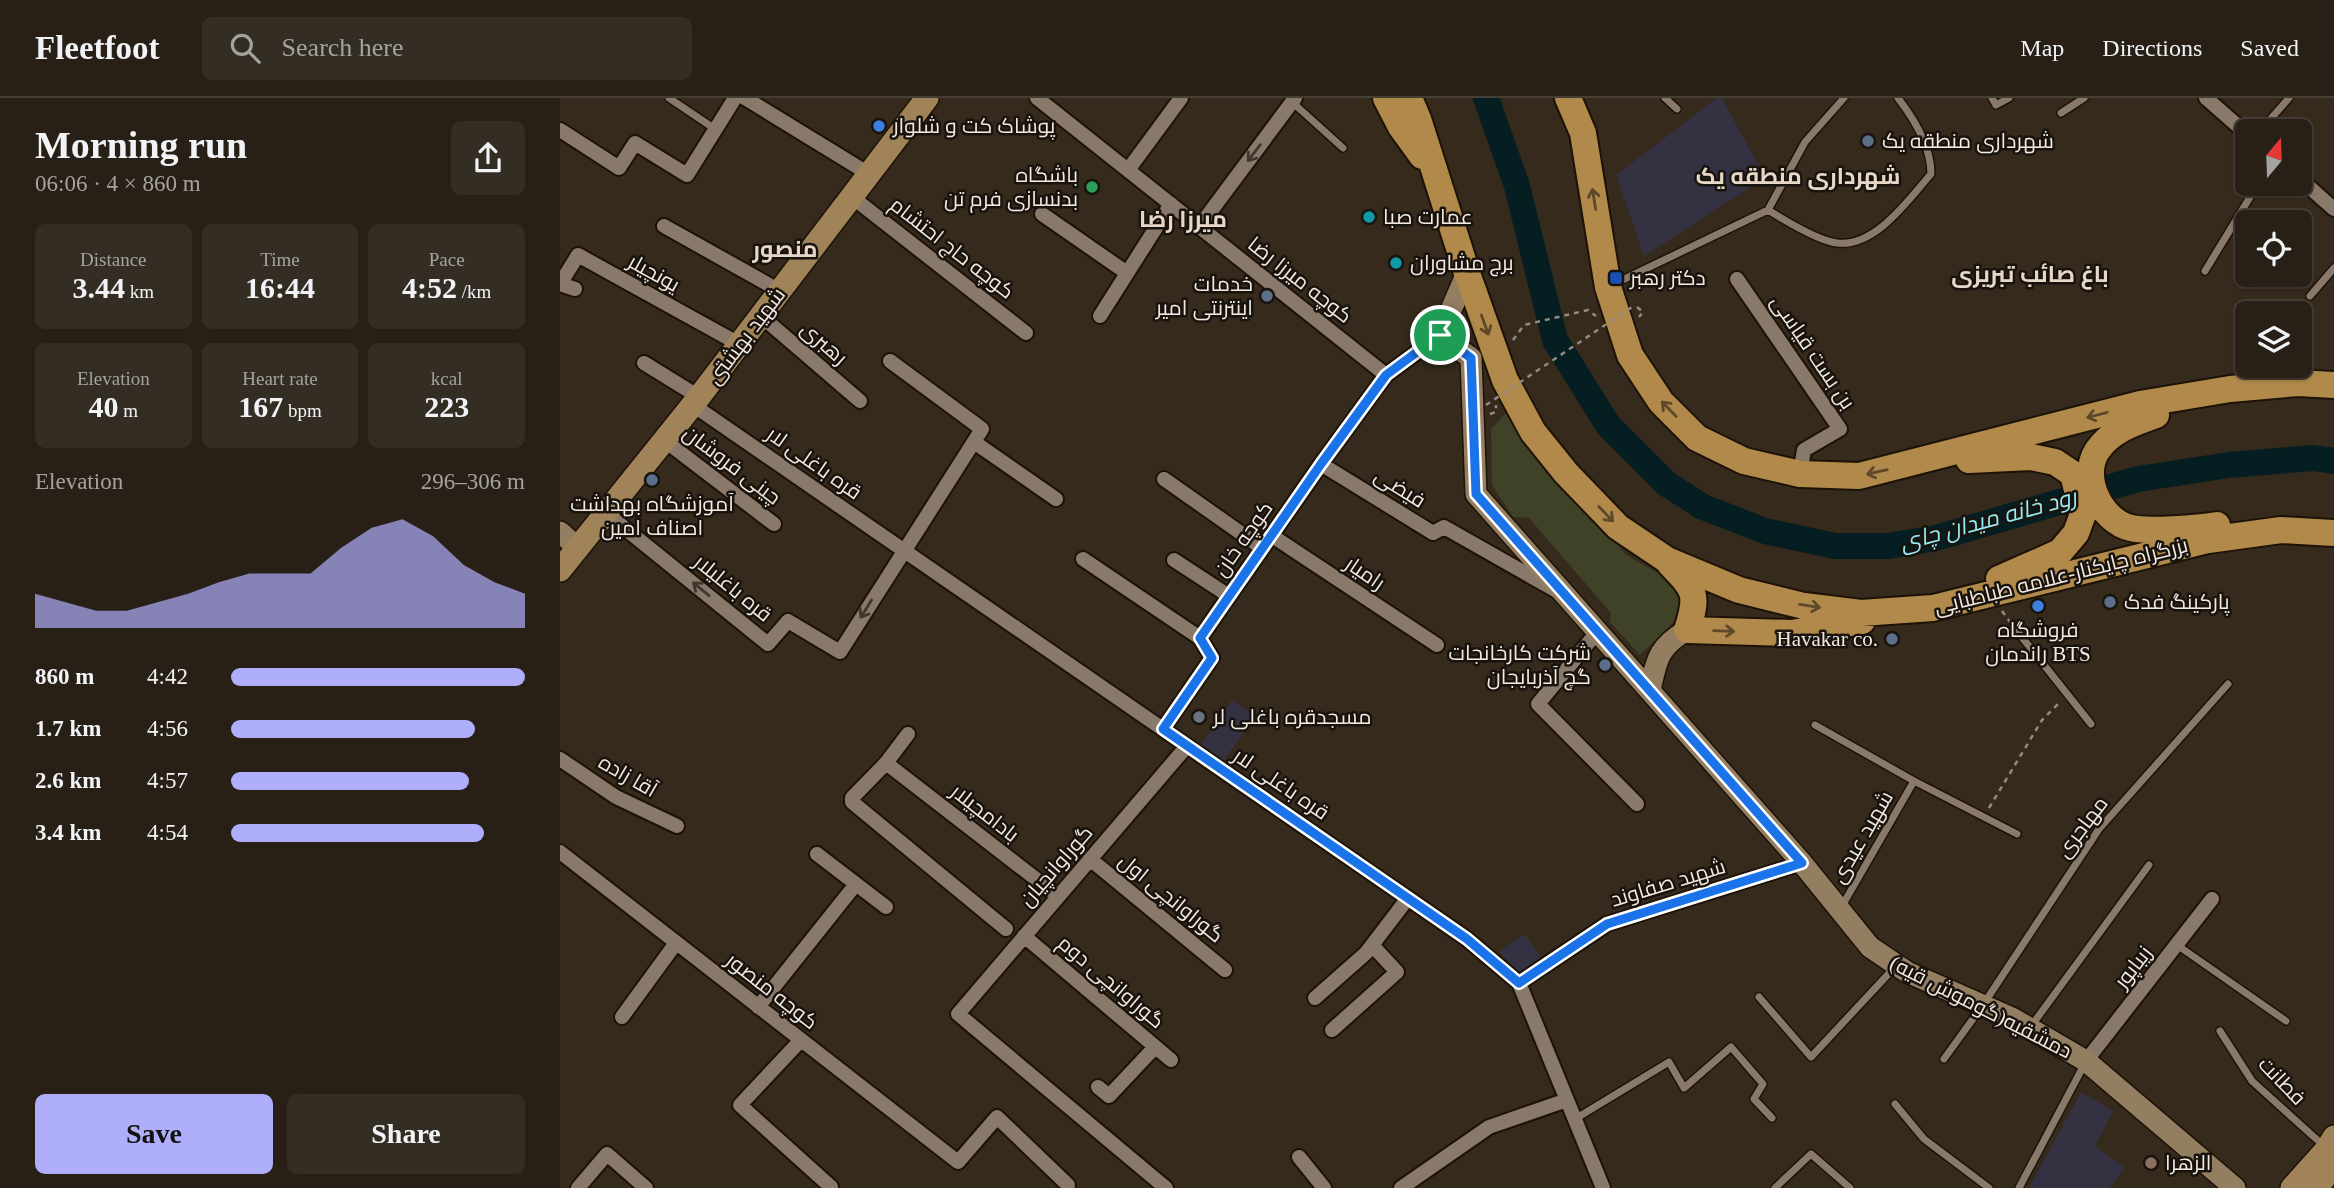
<!DOCTYPE html>
<html lang="en">
<head>
<meta charset="utf-8">
<style>
	body { margin:0; font-family:"Times New Roman",Cairo,serif; background:#342d23; color:#f1f3f6; height:100vh; display:flex; flex-direction:column; font-size:26px; white-space:nowrap }
	* { box-sizing:border-box; margin:0 }
	p { font-size:23px; color:#a5a3a1 }
	.icon { flex:none; width:38px; height:38px; fill:none; stroke:currentColor; stroke-width:2; stroke-linecap:round; stroke-linejoin:round }
	.map { position:relative; flex:1; overflow:hidden }
	.drawer { display:flex; flex-direction:column; background:#282016; width:560px }
	.drawer>* { flex:none }
	.needle { width:46px; rotate:19deg }
	.fabs { position:absolute; left:1675px; top:21px; display:grid; gap:14px }
	.fabs a { display:grid; place-items:center; width:77px; height:77px; border-radius:10px; background:#282016; box-shadow:0 2px 5px #0004,0 0 0 2px #443e35; font-size:35px }
	.pin { position:absolute; display:grid; place-items:center; width:60px; height:60px; color:#fff; margin:-30px; border:4px solid #fff; border-radius:50%; box-shadow:0 2px 7px #0007 }
	.round { display:grid; place-items:center; flex:none; width:74px; height:74px; border-radius:10px; background:#342d23 }
	.summary { display:flex; align-items:center; justify-content:space-between; height:119px; padding:0 35px }
	h1 { font-size:38px; font-weight:600; line-height:52px }
	.figures { display:grid; grid-template-columns:repeat(3,1fr); gap:10px; height:119px; padding:7px 35px }
	.figures div { display:grid; align-content:center; border-radius:10px; background:#342d23; text-align:center }
	.figures b { font-size:30px; font-weight:600 }
	.figures small { font-size:19px; font-weight:400 }
	.figures p { font-size:19px }
	.chart { height:196px; padding:14px 35px }
	.chart p { display:flex; justify-content:space-between }
	.chart svg { width:100%; height:126px; margin-top:7px; fill:#afaefa; opacity:.7 }
	.action { display:flex; gap:14px; margin-top:auto; padding:14px 35px }
	.action a { flex:1; height:80px; border-radius:10px; background:#afaefa; color:#111; font-size:28px; font-weight:600; line-height:80px; text-align:center }
	.action a+a { background:#342d23; color:#f1f3f6 }
	ul { padding:0 35px; list-style:none; font-size:23px }
	li { display:grid; grid-template-columns:112px 84px 1fr; align-items:center; height:52px }
	li i { height:18px; border-radius:9px; background:#afaefa }
	header { display:flex; align-items:center; gap:42px; box-sizing:border-box; height:98px; padding:0 35px; background:#282016; border-bottom:2px solid #443e35 }
	header strong { font-size:33px }
	nav { display:flex; gap:38px; margin-inline-start:auto; font-size:24px }
	.search { width:490px; height:63px; background:#342d23; display:flex; align-items:center; gap:18px; box-sizing:border-box; padding:0 24px; border-radius:10px; color:#a5a3a1; font-size:26px }
	main { display:flex; flex:1; min-height:0 }
	.map>svg:first-child { display:block }
	.education { fill:#343142 }
	.green { fill:#3f4226 }
	.lines { fill:none; stroke-linecap:round; stroke-linejoin:round }
	.river { stroke:#041e21; stroke-width:26 }
	.lane-casing { stroke:#1d1206; stroke-width:10 }
	.street-casing { stroke:#1d1206; stroke-width:18 }
	.secondary-casing { stroke:#1d1206; stroke-width:24 }
	.primary-casing { stroke:#1d1206; stroke-width:26 }
	.highway-casing { stroke:#1d1206; stroke-width:30 }
	.path { stroke:#958a80; stroke-width:2.5; stroke-dasharray:5 5; stroke-linecap:butt }
	.lane { stroke:#88796b; stroke-width:7 }
	.street { stroke:#88796b; stroke-width:14 }
	.secondary { stroke:#947e61; stroke-width:21 }
	.primary { stroke:#a08358; stroke-width:23 }
	.highway { stroke:#b0894b; stroke-width:26 }
	.path-bridge { stroke:#958a80; stroke-width:2.5; stroke-dasharray:5 5; stroke-linecap:butt }
	.oneway { stroke:#40372f }
	.oneway2 { stroke:#5d4829 }
	.route-casing { stroke:#fff; stroke-width:14 }
	.route { stroke:#1a73e8; stroke-width:9 }
	.shop-dot { fill:#3f7fe0; stroke:#19130e; stroke-width:2.5 }
	.service-dot { fill:#5c6f8a; stroke:#19130e; stroke-width:2.5 }
	.leisure-dot { fill:#2e9e5b; stroke:#19130e; stroke-width:2.5 }
	.culture-dot { fill:#0f9aa8; stroke:#19130e; stroke-width:2.5 }
	.transit-dot { fill:#1a4fb4; stroke:#19130e; stroke-width:2.5 }
	.worship-dot { fill:#6b7280; stroke:#19130e; stroke-width:2.5 }
	.education-dot { fill:#8d6e63; stroke:#19130e; stroke-width:2.5 }
	.labels { text-anchor:middle; dominant-baseline:central; stroke-width:5; stroke-linejoin:round; paint-order:stroke }
	.poi-label { font-size:21px; fill:#f2e9e1; stroke:#19130e; text-anchor:start }
	.street-label { font-size:21px; fill:#f2e9e1; stroke:#19130e }
	.neighbourhood-label { font-size:23px; font-weight:bold; fill:#e7d7c7; stroke:#19130e }
	.water-label { font-size:23px; font-style:italic; fill:#95eaf4; stroke:#19130e }
</style>
</head>
<body>
<header>
<strong>Fleetfoot</strong>
<div class="search"><svg class="icon" aria-label="search" viewBox="0 0 24 24"><circle cx="10" cy="10" r="6"/><path d="M15 15l6 6"/></svg>Search here</div>
<nav><a>Map</a><a>Directions</a><a>Saved</a></nav>
</header>
<main>
<section class="drawer">
<div class="summary"><div><h1>Morning run</h1><p>06:06 · 4 × 860 m</p></div><a class="round"><svg class="icon" aria-label="share" viewBox="0 0 24 24"><path d="M12 15V3M7 8l5-5 5 5M5 13v7h14v-7"/></svg></a></div>
<div class="figures">
<div><p>Distance</p><b>3.44<small> km</small></b></div>
<div><p>Time</p><b>16:44</b></div>
<div><p>Pace</p><b>4:52<small> /km</small></b></div>
</div>
<div class="figures">
<div><p>Elevation</p><b>40<small> m</small></b></div>
<div><p>Heart rate</p><b>167<small> bpm</small></b></div>
<div><p>kcal</p><b>223</b></div>
</div>
<div class="chart"><p><span>Elevation</span>296–306 m</p>
<svg viewBox="0 0 160 44" preserveAspectRatio="none"><path d="M0 44V32L10 35L20 38L30 38L40 35L50 32L60 28L70 25L80 25L90 25L100 16L110 9L120 6L130 12L140 22L150 28L160 32V44z"/></svg>
</div>
<ul>
<li><b>860 m</b>4:42<i style="width:100%"></i></li>
<li><b>1.7 km</b>4:56<i style="width:83%"></i></li>
<li><b>2.6 km</b>4:57<i style="width:81%"></i></li>
<li><b>3.4 km</b>4:54<i style="width:86%"></i></li>
</ul>
<div class="action"><a>Save</a><a>Share</a></div>
</section>
<div class="map">
<svg width="1774" height="1090" viewBox="0 0 1774 1090">
	<rect width="100%" height="100%" fill="#362a1d"/>
	<path class="education" d="M1157,0H1162L1205,80L1084,158L1056,77Z
		M672,602L695,618L662,665L640,648Z
		M964,836L983,862L960,876L939,854Z
		M1521,994L1553,1013L1535,1048L1565,1070L1549,1090H1469Z"/>
	<path class="green" d="M947,314L1066,457L1119,487L1123,515L1080,557L1050,524L1051,515L969,420L953,419L932,387L931,331Z"/>
	<g class="lines">
		<path class="river" d="M926,0L957,88L995,242L1048,327L1107,386L1143,409L1205,433L1275,448H1328L1376,440L1578,381L1669,367L1753,360L1774,363"/>
		<g class="lane-casing">
			<path id="lane" d="M109,0L155,31
				M1105,0L1117,11
				M1432,0L1436,7L1449,0
				M732,4L783,50
				M1501,15L1524,0
				M1700,33L1729,0
				M1208,112L1245,44L1284,0
				M1645,173L1698,86
				M1052,187L1208,112C1224,122 1259,143 1277,145C1315,150 1349,101 1371,76C1371,48 1355,22 1338,0
				M1750,198L1774,170
				M1457,533L1531,626
				M1255,627L1354,683L1457,736
				M1282,808L1354,683
				M1617,847L1726,923
				M1199,899L1251,959L1334,870
				M1472,927L1589,767
				M1660,933L1692,983L1764,1048
				M1384,961L1423,907L1539,731L1668,586
				M1335,1006L1364,1041L1429,1090
				M1015,1021L1109,964L1124,990L1171,949L1203,986L1194,1001L1212,1020
				M1215,1090L1251,1056L1290,1090
				M1459,1090L1524,967"/>
		</g>
		<g class="street-casing">
			<path id="street" d="M185,0L309,76
				M477,0L826,277
				M1646,0L1687,36
				M0,32L59,70L75,45L127,77L175,0
				M568,72L621,0
				M1740,81L1774,111
				M292,99L466,235
				M482,116L567,175
				M104,128L220,193
				M639,129L735,0
				M1177,181L1280,331L1244,352L1240,376
				M0,186L18,157L179,246
				M0,186L15,191
				M201,218L300,303
				M540,218L611,106
				M84,265L139,299
				M133,307L907,841L959,885L1043,1090
				M104,342L214,426
				M414,344L496,401
				M761,366L873,435L884,429L995,492
				M604,381L702,450
				M46,415L208,546L228,523L280,554L422,331L330,263
				M711,437L877,547
				M523,461L640,540
				M614,462L669,498
				M1038,533L978,606L1077,706
				M603,631L652,560L640,540L761,366L826,277L880,237
				M348,636L326,665L292,700V704L446,831
				M0,661L56,699L117,728
				M326,665L498,798
				M0,754L398,1064L437,1019L508,1087
				M257,756L326,809
				M530,761L665,872
				M464,838L611,962
				M959,885L1047,826L1242,765
				M755,900L806,855L848,800
				M198,909L296,786
				M62,919L116,845
				M772,932L837,874L812,847
				M241,942L180,1007L271,1089
				M1526,963L1652,801
				M538,989L549,998L595,949
				M739,1059L764,1090
				M18,1090L47,1056L86,1090
				M606,1090L398,916L627,648
				M841,1090L929,1029L1007,1002"/>
		</g>
		<g class="secondary-casing">
			<path id="secondary" d="M907,175L880,237L911,260L916,396L1242,765L1310,849L1347,874L1452,920L1526,963L1675,1090
				M0,434L18,450
				M1090,592C1097,561 1098,549 1127,532"/>
		</g>
		<g class="primary-casing">
			<path id="primary" d="M0,472L139,299L367,0
				M1732,1090L1767,1051L1774,1039
				M1757,1090L1774,1066"/>
		</g>
		<g class="highway-casing">
			<path id="highway" d="M826,0L841,29L862,58
				M849,0L858,21L907,175L945,282L973,334L1006,375L1058,429L1107,462L1179,492L1244,508L1301,515L1373,510L1648,442L1721,432L1774,435
				M1008,0L1023,35L1048,189L1070,257L1101,304L1137,340L1184,363L1240,376L1299,378L1580,306L1670,291L1738,285L1774,287
				M1596,317C1574,325 1551,332 1537,353C1520,380 1541,423 1571,430C1587,434 1639,430 1657,427
				M1409,362L1471,359L1495,364L1513,376L1523,416L1516,435L1500,454L1439,481
				M1110,466C1135,492 1139,496 1127,532L1232,535L1302,523"/>
		</g>
		<path class="path" d="M1077,209L1083,214L1079,219
			M953,242L964,227L1028,212L1036,218
			M930,316L936,314V307
			M1442,513L1450,524
			M1429,710L1482,622L1501,603"/>
		<use href="#lane" class="lane"/>
		<use href="#street" class="street"/>
		<use href="#secondary" class="secondary"/>
		<use href="#primary" class="primary"/>
		<use href="#highway" class="highway"/>
		<path class="path-bridge" d="M926,307L1075,207"/>
	</g>
	<defs><path id="oneway-shaft" d="M-6 0H5M1.5-3L5.5 0L1.5 3" fill="none" stroke-width="1.6" stroke-linecap="round" stroke-linejoin="round" transform="scale(1.75)"/></defs>
	<g class="oneway">
		<use href="#oneway-shaft" transform="translate(694 55) rotate(127)"/>
		<use href="#oneway-shaft" transform="translate(141 491) rotate(-141)"/>
		<use href="#oneway-shaft" transform="translate(306 511) rotate(122)"/>
	</g>
	<g class="oneway2">
		<use href="#oneway-shaft" transform="translate(1034 101) rotate(-99)"/>
		<use href="#oneway-shaft" transform="translate(925 227) rotate(70)"/>
		<use href="#oneway-shaft" transform="translate(1109 311) rotate(-134)"/>
		<use href="#oneway-shaft" transform="translate(1537 317) rotate(165)"/>
		<use href="#oneway-shaft" transform="translate(1317 374) rotate(167)"/>
		<use href="#oneway-shaft" transform="translate(1046 416) rotate(46)"/>
		<use href="#oneway-shaft" transform="translate(1250 508) rotate(9)"/>
		<use href="#oneway-shaft" transform="translate(1164 533) rotate(2)"/>
	</g>
	<g class="lines">
		<g class="route-casing">
			<path id="route" d="M880,237L911,260L916,396L1242,765L1047,826L959,885L907,841L603,631L652,560L640,540L761,366L826,277Z"/>
		</g>
		<use href="#route" class="route"/>
	</g>
	<g class="shop-dot">
		<circle cx="319" cy="28" r="7"/>
		<circle cx="1478" cy="508" r="7"/>
	</g>
	<g class="service-dot">
		<circle cx="1308" cy="43" r="7"/>
		<circle cx="707" cy="198" r="7"/>
		<circle cx="92" cy="382" r="7"/>
		<circle cx="1550" cy="504" r="7"/>
		<circle cx="1332" cy="541" r="7"/>
		<circle cx="1045" cy="567" r="7"/>
	</g>
	<circle class="leisure-dot" cx="532" cy="89" r="7"/>
	<g class="culture-dot">
		<circle cx="809" cy="119" r="7"/>
		<circle cx="836" cy="165" r="7"/>
	</g>
	<rect class="transit-dot" x="1049" y="173" width="14" height="14" rx="3.5"/>
	<circle class="worship-dot" cx="639" cy="619" r="7"/>
	<circle class="education-dot" cx="1591" cy="1065" r="7"/>
	<g class="labels">
		<g class="poi-label">
			<text x="333" y="28">پوشاک کت و شلوار</text>
			<text x="1322" y="43">شهرداری منطقه یک</text>
			<text x="518" y="77" text-anchor="end">باشگاه<tspan x="518" dy="24">بدنسازی فرم تن</tspan></text>
			<text x="823" y="119">عمارت صبا</text>
			<text x="850" y="165">برج مشاوران</text>
			<text x="1070" y="180">دکتر رهبر</text>
			<text x="693" y="186" text-anchor="end">خدمات<tspan x="693" dy="24">اینترنتی امیر</tspan></text>
			<text x="92" y="406" text-anchor="middle">آموزشگاه بهداشت<tspan x="92" dy="24">اصناف امین</tspan></text>
			<text x="1564" y="504">پارکینگ فدک</text>
			<text x="1478" y="532" text-anchor="middle">فروشگاه<tspan x="1478" dy="24">راندمان BTS</tspan></text>
			<text x="1318" y="541" text-anchor="end">Havakar co.</text>
			<text x="1031" y="555" text-anchor="end">شرکت کارخانجات<tspan x="1031" dy="24">گچ آذربایجان</tspan></text>
			<text x="653" y="619">مسجدقره باغلی لر</text>
			<text x="1605" y="1065">الزهرا</text>
		</g>
		<g class="street-label">
			<text transform="translate(392 150) rotate(38)">کوچه حاج احتشام</text>
			<text transform="translate(94 175) rotate(29)">یونچیلر</text>
			<text transform="translate(740 182) rotate(38)">کوچه میرزا رضا</text>
			<text transform="translate(186 238) rotate(-53)">شهید بهشتى</text>
			<text transform="translate(264 245) rotate(41)">رهبری</text>
			<text transform="translate(1253 254) rotate(56)">بن بست قیاسی</text>
			<text transform="translate(254 365) rotate(35)">قره باغلی لار</text>
			<text transform="translate(172 367) rotate(37)">چینی فروشان</text>
			<text transform="translate(840 390) rotate(32)">فیضی</text>
			<text transform="translate(683 441) rotate(-55)">کوچه خان</text>
			<text transform="translate(805 475) rotate(34)">رامیار</text>
			<text transform="translate(1501 478) rotate(-14)">بزرگراه چایکنار-علامه طباطبایی</text>
			<text transform="translate(173 490) rotate(39)">قره باغلیلار</text>
			<text transform="translate(68 678) rotate(30)">آقا زاده</text>
			<text transform="translate(721 686) rotate(34)">قره باغلی لار</text>
			<text transform="translate(425 715) rotate(38)">بادامچیلار</text>
			<text transform="translate(1522 729) rotate(-53)">مهاجری</text>
			<text transform="translate(1302 739) rotate(-60)">شهید عیدی</text>
			<text transform="translate(496 768) rotate(-49)">گوراوانچیان</text>
			<text transform="translate(1108 785) rotate(-17)">شهید صفاوند</text>
			<text transform="translate(611 800) rotate(39)">گوراوانچی اول</text>
			<text transform="translate(1573 869) rotate(-52)">زیباپور</text>
			<text transform="translate(551 884) rotate(40)">گوراوانچی دوم</text>
			<text transform="translate(212 893) rotate(38)">کوچه منصور</text>
			<text transform="translate(1421 909) rotate(27)">دمشقیه(گوموش قیه)</text>
			<text transform="translate(1722 983) rotate(46)">فطانت</text>
		</g>
		<g class="neighbourhood-label">
			<text x="1238" y="78">شهرداری منطقه یک</text>
			<text x="623" y="121">میرزا رضا</text>
			<text x="225" y="151">منصور</text>
			<text x="1470" y="176">باغ صائب تبریزی</text>
		</g>
		<g class="water-label">
			<text transform="translate(1428 422) rotate(-15)">رود خانه میدان چای</text>
		</g>
	</g>
</svg>
<div class="fabs">
<a><svg class="needle" viewBox="-14 -14 28 28"><path d="M0-13l5 13h-10z" fill="#e53935"/><path d="M0 13l5-13h-10z" fill="#a5a3a1"/></svg></a>
<a><svg class="icon" aria-label="locate" viewBox="0 0 24 24"><circle cx="12" cy="12" r="6"/><path d="M12 2v4M12 18v4M2 12h4M18 12h4"/></svg></a>
<a><svg class="icon" aria-label="layers" viewBox="0 0 24 24"><path d="M12 4l9 5-9 5-9-5zM3 14l9 5 9-5"/></svg></a>
</div>
<div class="pin" style="left:880px;top:237px;background:#1e9e55"><svg class="icon" aria-label="arrive" viewBox="0 0 24 24"><path d="M6 21V4h12l-3 4 3 4H6"/></svg></div>
</div>
</main>
</body>
</html>
